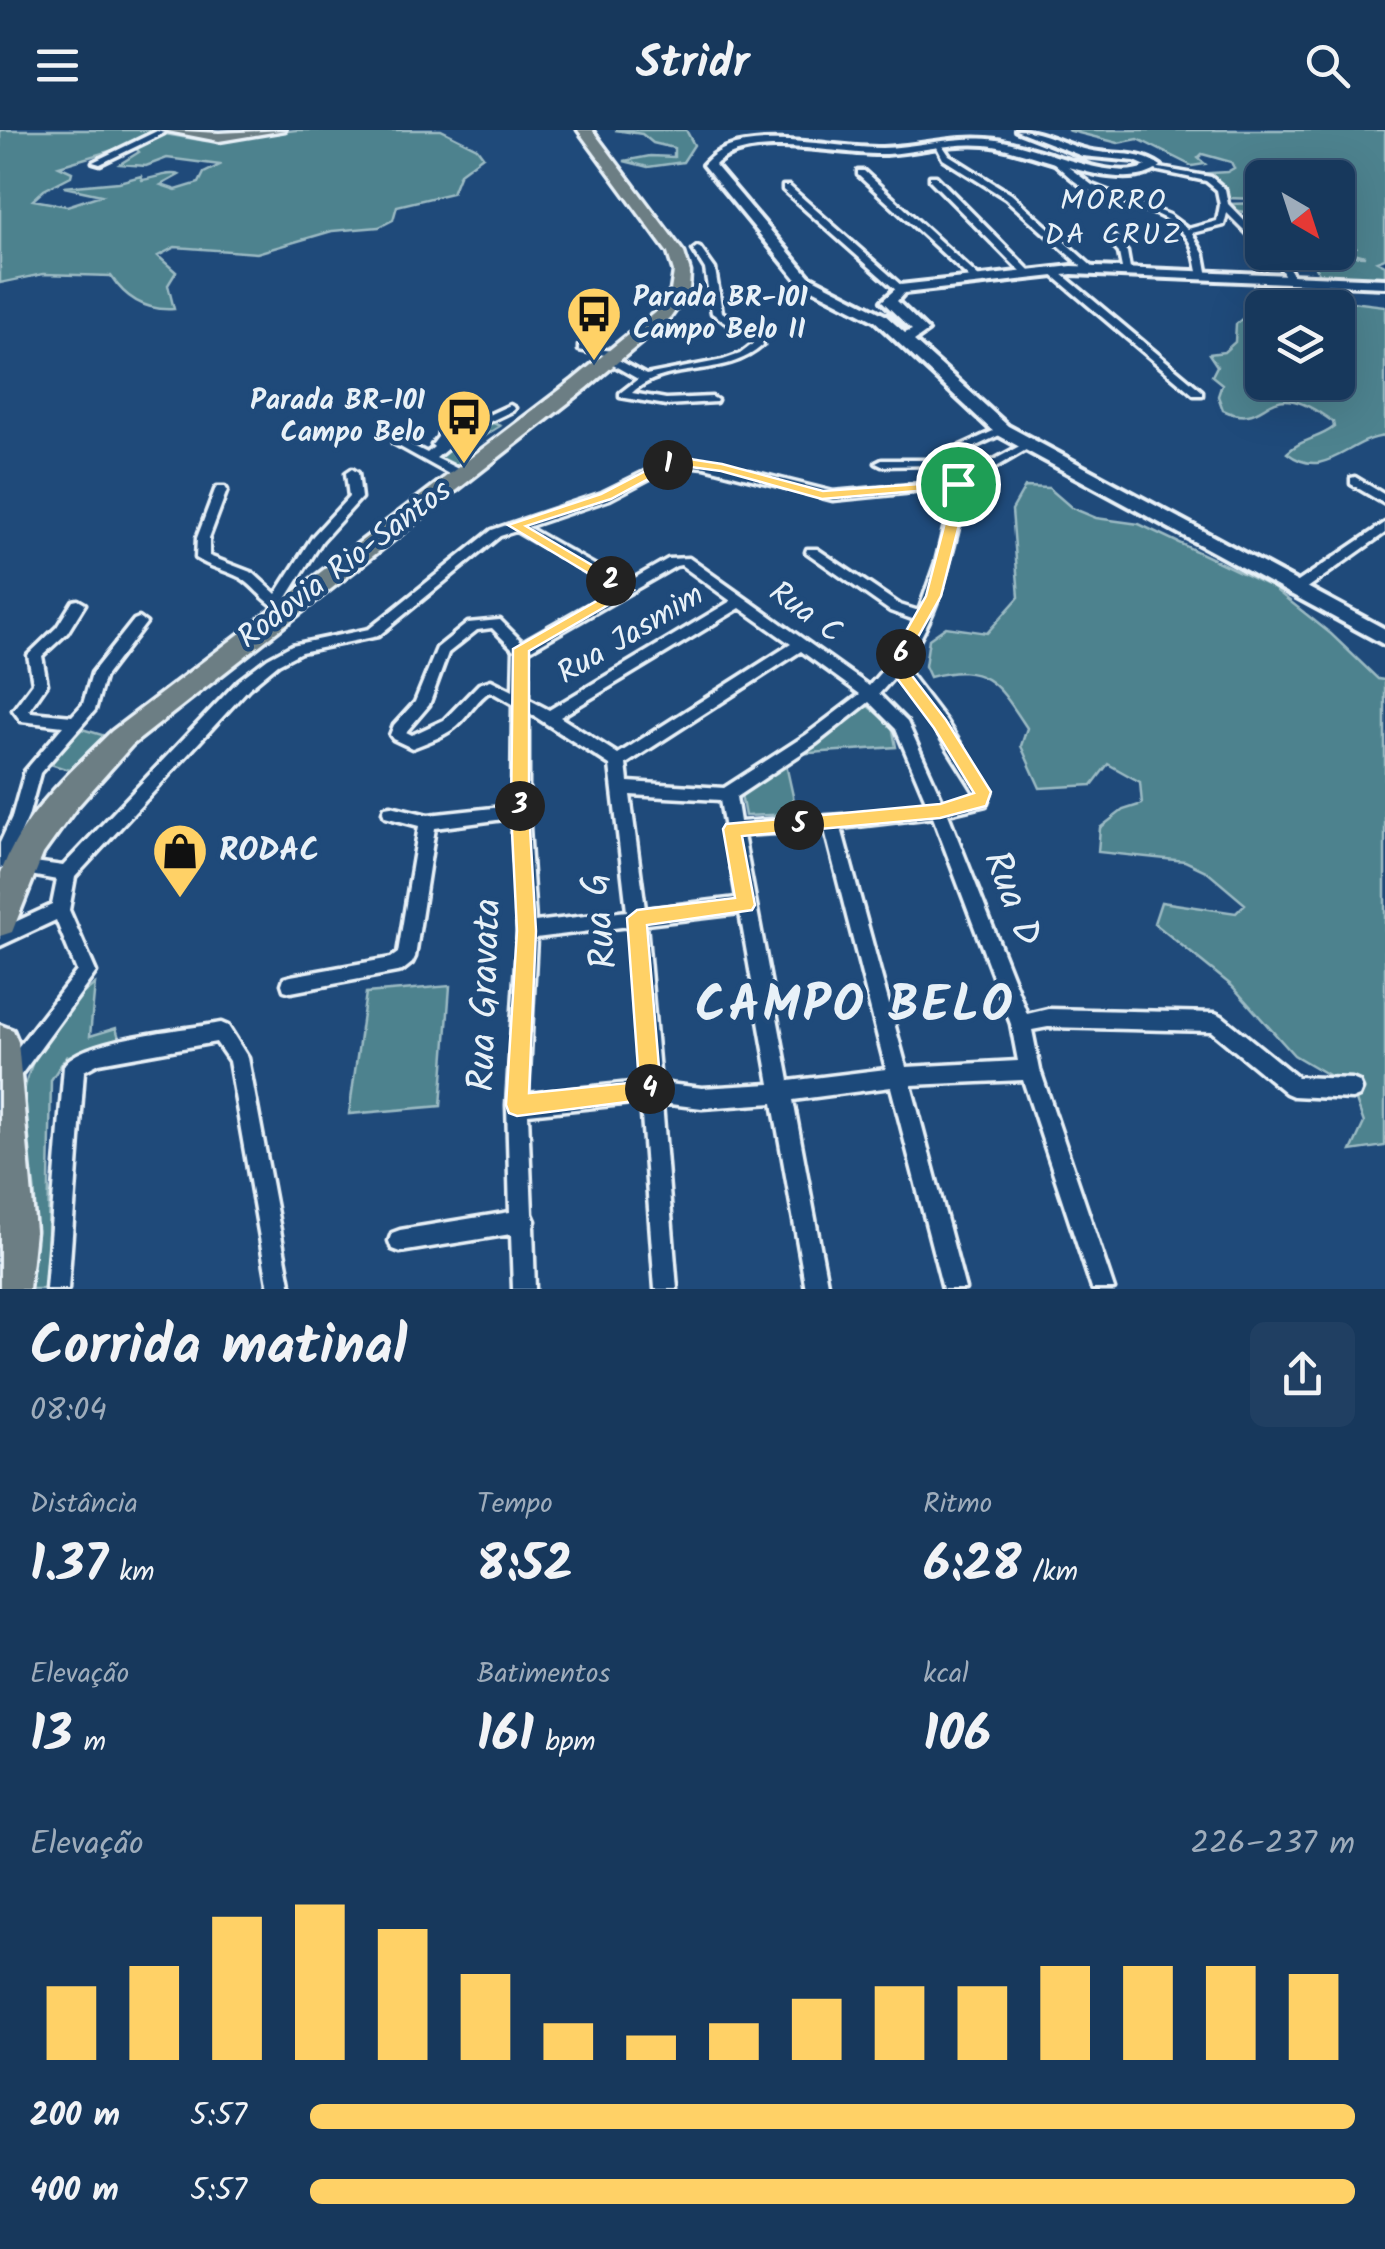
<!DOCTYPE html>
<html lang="pt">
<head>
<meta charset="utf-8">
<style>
	body { margin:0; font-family:Kalam,sans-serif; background:#203f62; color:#f1f3f6; height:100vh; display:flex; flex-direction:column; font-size:38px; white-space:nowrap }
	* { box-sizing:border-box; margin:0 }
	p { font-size:32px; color:#9eacbb }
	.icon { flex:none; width:55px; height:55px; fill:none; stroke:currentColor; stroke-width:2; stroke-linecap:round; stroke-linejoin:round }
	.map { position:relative; height:1159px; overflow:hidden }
	.panel { display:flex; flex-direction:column; background:#17385c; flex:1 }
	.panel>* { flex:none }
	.needle { width:65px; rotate:141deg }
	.buttons { position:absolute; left:1245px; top:30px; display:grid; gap:20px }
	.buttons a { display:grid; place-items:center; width:110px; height:110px; border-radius:15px; background:#17385c; box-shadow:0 10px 40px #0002,0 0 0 2px #365272; font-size:50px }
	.pin { position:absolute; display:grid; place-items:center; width:85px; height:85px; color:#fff; margin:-42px; border:5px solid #fff; border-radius:50%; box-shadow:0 2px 10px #0007 }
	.km { position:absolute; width:50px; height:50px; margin:-25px; border-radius:50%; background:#222; color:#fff; font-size:28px; line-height:50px; text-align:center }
	.round { display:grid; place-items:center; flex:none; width:105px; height:105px; border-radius:15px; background:#203f62 }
	.overview { display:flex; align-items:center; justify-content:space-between; height:170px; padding:0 30px }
	h1 { font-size:55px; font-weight:700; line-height:75px }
	.figures { display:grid; grid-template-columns:repeat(3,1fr); gap:15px; height:170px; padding:10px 30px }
	.figures div { display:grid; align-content:center }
	.figures b { font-size:50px; font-weight:700 }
	.figures small { font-size:28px; font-weight:400 }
	.figures p { font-size:28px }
	.chart { height:280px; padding:20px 30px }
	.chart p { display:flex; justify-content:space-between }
	.chart svg { width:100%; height:180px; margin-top:10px; stroke:#ffd166; stroke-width:6 }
	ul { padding:0 30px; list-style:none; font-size:32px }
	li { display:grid; grid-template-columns:160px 120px 1fr; align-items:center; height:75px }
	li i { height:25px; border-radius:12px; background:#ffd166 }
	header { display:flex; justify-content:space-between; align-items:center; height:130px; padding:0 30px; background:#17385c; font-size:45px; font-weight:700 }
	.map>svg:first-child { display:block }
	.green { fill:#4e828e; stroke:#9bbac3; stroke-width:2.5 }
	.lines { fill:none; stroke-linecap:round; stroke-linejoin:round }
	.street-casing { stroke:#e8f1f8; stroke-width:7 }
	.secondary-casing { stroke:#e8f1f8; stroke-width:8 }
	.highway-casing { stroke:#e8f1f8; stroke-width:7 }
	.street { fill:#1f4a7a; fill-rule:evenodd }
	.secondary { fill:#1f4a7a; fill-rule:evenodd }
	.highway { fill:#6c7e84; fill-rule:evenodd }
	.route { fill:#ffd166; stroke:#fff; stroke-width:2.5; fill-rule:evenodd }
	.labels { text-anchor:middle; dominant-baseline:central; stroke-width:9; stroke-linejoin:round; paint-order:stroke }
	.far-poi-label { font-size:28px; font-weight:bold; fill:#e8f1f8; stroke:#1f4a7a; text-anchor:start }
	.far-neighbourhood-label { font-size:30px; letter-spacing:2.5px; fill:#e8f1f8; stroke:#1f4a7a }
	.street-label { font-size:32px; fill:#e8f1f8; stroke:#1f4a7a }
	.poi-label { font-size:32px; font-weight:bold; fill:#e8f1f8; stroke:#1f4a7a; text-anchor:start }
	.near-street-label { font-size:38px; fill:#e8f1f8; stroke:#1f4a7a }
	.near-district-label { font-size:50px; font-weight:bold; letter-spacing:2.5px; fill:#e8f1f8; stroke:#1f4a7a }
</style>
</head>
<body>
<header><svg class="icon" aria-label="menu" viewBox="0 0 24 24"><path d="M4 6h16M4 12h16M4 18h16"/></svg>Stridr<svg class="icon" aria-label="search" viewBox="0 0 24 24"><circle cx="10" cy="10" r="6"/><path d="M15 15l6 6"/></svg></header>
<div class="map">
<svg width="1385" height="1159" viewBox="0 0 1385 1159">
	<rect width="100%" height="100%" fill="#1f4a7a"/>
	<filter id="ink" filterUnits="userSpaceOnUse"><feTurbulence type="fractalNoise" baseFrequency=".01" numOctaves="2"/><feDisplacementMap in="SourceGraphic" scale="20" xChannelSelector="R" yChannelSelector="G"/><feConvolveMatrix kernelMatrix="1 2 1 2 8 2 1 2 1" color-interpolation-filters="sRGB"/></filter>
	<g filter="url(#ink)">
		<path class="green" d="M0,0H156L133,14L59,36L72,42L71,46L44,60L33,70L67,76L101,65L64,57L119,52L141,46L142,50C153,49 169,41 179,45L161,55L176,60L199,53L204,43L220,35L167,28L146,36L120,34L139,22L135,17L165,4L206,11L296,0H441L477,18L483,26L460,43L452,63L397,76L393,90L379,97L332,101L257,123L175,117L158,126L176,142L168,155L174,179C146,181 126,169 111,146L43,144L0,153Z
			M615,0H686L694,15L683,32L648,37L624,31L650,26L674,27V18L653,13L642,4Z
			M1067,0H1385V128L1377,131L1385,135V150L1322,147L1305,123L1365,126L1346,121L1356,117L1338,102V48H1262V85L1234,80L1228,74L1262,73L1259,69L1226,68L1216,51L1194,44L1227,42L1234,38L1231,32L1202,24L1198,28L1205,34L1192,36L1138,9L1118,13Z
			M1328,169L1385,176V306C1347,310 1325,352 1287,323C1301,309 1319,309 1334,297L1333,292C1261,238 1273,304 1223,280L1218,266L1222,254L1212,246L1217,236L1209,224L1224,222L1235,212L1236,194L1242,189L1262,187V252H1338V178L1323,177Z
			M489,291L500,296L471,314L475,322L467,331L450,337L431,328L464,301Z
			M1025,357L1049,358L1072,378L1096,388L1139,394L1272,457L1331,504L1378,549L1385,550V1016L1351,1021L1364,993L1352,959L1294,925L1232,856L1154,793L1161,772L1236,783L1245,774L1206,741L1185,731L1098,722L1100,698L1123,680L1142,674L1140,652L1108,634L1092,655L1040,658L1021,616L1027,598C998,554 987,532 930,547L925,536L929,509L946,497L987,503L1019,467L1012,380Z
			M865,574L892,595L896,617L795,624Z
			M82,599L109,607L75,642L47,633Z
			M785,630L797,684L745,686L740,659Z
			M95,854L90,906L116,898L119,908L66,927L51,950L47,1159H24C26,1131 34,1103 35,1075C36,1050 27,1023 23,999C16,943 51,886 95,854Z
			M450,856L441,976L349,984L366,863Z"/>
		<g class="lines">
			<g class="street-casing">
				<path id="street" d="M157,1L164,3L100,34L93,32Z
					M935,13H941L949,25L1011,64L1095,139V143H1089L1005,68L943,29Z
					M1051,24L1092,55L1169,85L1188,99L1217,91L1220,75L1217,60L1206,51L1150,39L1154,37L1211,47L1225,59L1228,74L1262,109V115H1259L1227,83L1224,95L1192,103L1204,125L1208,147L1200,149C1196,136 1196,123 1189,111C1170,79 1123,76 1092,62C1075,54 1062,39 1048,28Z
					M858,41H864L980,148V152H974L858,45Z
					M930,46H936L1031,142V146H1025L930,50Z
					M783,56H789L903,157V161H897L783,60Z
					M1108,107H1114L1127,122L1131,145L1123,143L1119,123L1108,111Z
					M697,117L700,118L715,139L722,182L760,207L763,215C725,250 666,230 632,263L666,269L712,267L717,270L716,272L666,275L620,267V263L638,249L606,231L605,229L610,226L579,220V216L619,222V226L613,227L646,245L723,230L740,224L753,214L751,210L712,183L705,139L693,120Z
					M1276,126H1282L1295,148L1293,150H1287L1275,128Z
					M1050,139H1056L1202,261V265H1194L1050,143Z
					M510,275L515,278L514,280L466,303L436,328L466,343V349H458L393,313L395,311H403L427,323L434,317L432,315L438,307L442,288H450L452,290L450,305L458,299Z
					M1002,297L1008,300L1006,302L936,335L882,336L876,333L882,330H930Z
					M1027,312L1031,313V317L965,355L967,359C953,419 941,485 903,535L945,590L991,662L986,675L948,684L1027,884L1048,879L1215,883L1222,886L1297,947L1352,949L1359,952L1362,959L1359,966L1352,969L1293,966L1286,963L1211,901L1048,897L1032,900L1040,940L1114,1159H1092L1023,950L911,955L965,1159H943L891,957L793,970L828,1159H806L773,973L702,978L662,973L677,1159H655L641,972L528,984L532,1084L535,1091L533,1097L535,1159H513L511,1104L400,1122L392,1119L389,1111L392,1103L400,1100L510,1082L507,975L518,801L512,688L435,698L415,827L412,833L402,841L291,862L284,860L282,854L284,848L291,846L391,828L398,823L419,696L385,687L383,682L385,677L391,676L428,685L512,676L513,574L490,561C478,569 472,580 462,591C449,605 430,611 412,618L393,609L390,605L394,595L415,572L437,518L468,493L500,490L522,512L616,459L516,401L500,406L378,506L301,522L278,534L249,558L75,747L69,780L96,842L15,953L8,956L1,953V939L77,841L56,790L0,816V799L52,775L57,750L14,742L11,737L14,732L20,730L63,736L239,550L268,528L292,515L369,499L492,400L602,363L659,335L683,329L705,330L833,362L955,351ZM683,335L705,337L833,370L954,358L936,432L919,481L900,475L817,419H807L806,422L890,481L915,490L898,522L869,556L689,428L668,429L626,453L527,397L610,369L667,339ZM681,435L731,471L549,580L528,569V521L676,436ZM740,478L791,514L618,624L560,587ZM492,498L514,520L513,561L491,550L479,554L444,590L412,605L406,602L429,575L448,523L477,500ZM801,521L860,564L806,605L724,658L628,652L626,634ZM895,546L935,598L975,662L974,666L943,672L907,592L879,564ZM869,572L896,599L928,675L857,684L740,692L736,667L817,613ZM528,582L610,635L627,781L535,792L528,681ZM630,665L720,670L737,768L645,779ZM933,687L1011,894L1018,931L906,937L841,698ZM825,700L886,939L789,951L743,705ZM740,783L770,954L702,958L660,953L646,794ZM629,796L640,952L528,964L536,808Z
					M352,339L358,343L361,368L322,411L286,469L297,478L295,481C270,483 258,458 241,448C226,440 209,437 196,428L197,408L215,360L217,357H225L227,360L209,408V426L253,443L276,464L313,406L349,367L346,343Z
					M1355,347L1385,365V374L1351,354V348Z
					M1385,393V403L1299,464H1289L1287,461L1289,458Z
					M78,470L85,474L67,503L42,526L47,554L29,580L31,582L72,586L83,574L92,543L134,490L139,488L146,493L104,548L95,580L40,643L28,687L6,736L0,738V713L12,687L25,641L63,596L21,591L13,580L33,553L28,525L57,497L73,471Z
					M221,893L228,896L248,928L291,1159H269L229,931L216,912L99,933L84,941L68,1159H46L64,936C77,909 189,899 221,893Z"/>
			</g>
			<g class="secondary-casing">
				<path id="secondary" d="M1016,0C1040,0 1061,13 1084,19C1111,27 1137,19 1161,36C1123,69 1032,19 985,15C952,12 919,22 886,24C842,26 748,1 715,35L809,146L885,185L905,203L912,200L882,171L900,155L1072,136L1385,149V157L1072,144L904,163L897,171L928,201L914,211L1008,296L1385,499V515L996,304L875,191L799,152L703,35C713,24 721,19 735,15C783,4 834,18 882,18C920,17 958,4 997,10C1036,15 1113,54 1146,36L1135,31L1082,26Z"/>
			</g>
			<g class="highway-casing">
				<path id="highway" d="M163,0L219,3L285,0L219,11Z
					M578,0H592L684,123L690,142L689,161L670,188L587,258L132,615L76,678L43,724L12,802L0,806C0,787 0,761 1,743C20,688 72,640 112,601L573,250L658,180L671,161L674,142L668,123Z
					M0,895L13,900L18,912L35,1101L29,1159H0Z"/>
			</g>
			<use href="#street" class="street"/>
			<use href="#secondary" class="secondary"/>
			<use href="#highway" class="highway"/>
		</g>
	</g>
	<path class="route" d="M683,328L722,334L823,361L962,351L968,359L941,466L903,534L946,590L991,662L986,676L940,688L742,706L755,775L752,780L647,795L661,961L658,968L517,986L509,983L506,975L517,801L511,681L513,519L616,460L508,395L601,364L659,334ZM683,336L721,341L822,369L954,358L926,466L887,535L934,598L974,663L940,674L726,694L723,699L735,768L637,780L627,788L639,952L529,963L536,801L529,681V521L634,460L526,396L611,369L667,339Z"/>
	<defs>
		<g id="bus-pin" transform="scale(2.875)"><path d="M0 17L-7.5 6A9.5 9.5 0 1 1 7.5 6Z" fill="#ffd166" stroke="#1f4a7a"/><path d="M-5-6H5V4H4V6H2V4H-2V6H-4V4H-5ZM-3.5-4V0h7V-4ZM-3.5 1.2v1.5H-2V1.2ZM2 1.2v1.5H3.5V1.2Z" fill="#111"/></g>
		<g id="shop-pin" transform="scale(2.875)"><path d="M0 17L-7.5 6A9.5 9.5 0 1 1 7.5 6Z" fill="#ffd166" stroke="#1f4a7a"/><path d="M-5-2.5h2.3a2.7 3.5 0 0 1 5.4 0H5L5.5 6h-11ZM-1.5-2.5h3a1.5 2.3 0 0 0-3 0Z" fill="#111"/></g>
	</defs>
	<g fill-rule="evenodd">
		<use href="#bus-pin" x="594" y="184"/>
		<use href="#bus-pin" x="464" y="287"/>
		<use href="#shop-pin" x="180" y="721"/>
	</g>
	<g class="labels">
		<g class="far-poi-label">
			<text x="633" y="168">Parada BR-101<tspan x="633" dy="32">Campo Belo II</tspan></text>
			<text x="425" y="271" text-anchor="end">Parada BR-101<tspan x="425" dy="32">Campo Belo</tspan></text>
		</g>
		<g class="far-neighbourhood-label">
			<text x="1114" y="72">MORRO<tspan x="1114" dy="34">DA CRUZ</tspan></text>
		</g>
		<g class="street-label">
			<text transform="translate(345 435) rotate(-37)">Rodovia Rio-Santos</text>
			<text transform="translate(805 483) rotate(36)">Rua C</text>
			<text transform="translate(631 505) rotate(-31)">Rua Jasmim</text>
		</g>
		<g class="poi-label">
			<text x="219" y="721">RODAC</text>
		</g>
		<g class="near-street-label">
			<text transform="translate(1011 769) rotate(69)">Rua D</text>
			<text transform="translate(601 791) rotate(-96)">Rua G</text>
			<text transform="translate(486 865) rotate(-88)">Rua Gravata</text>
		</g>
		<g class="near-district-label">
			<text x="855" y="878">CAMPO BELO</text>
		</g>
	</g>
</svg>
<div class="buttons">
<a><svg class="needle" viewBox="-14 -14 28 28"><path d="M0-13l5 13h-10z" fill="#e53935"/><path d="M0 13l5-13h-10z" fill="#9eacbb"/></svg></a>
<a><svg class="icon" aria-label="layers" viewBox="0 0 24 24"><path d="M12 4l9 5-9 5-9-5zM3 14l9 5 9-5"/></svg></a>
</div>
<div class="pin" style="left:958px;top:354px;background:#1e9e55"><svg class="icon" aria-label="arrive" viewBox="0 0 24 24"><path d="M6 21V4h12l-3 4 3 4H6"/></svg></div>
<b class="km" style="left:668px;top:335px">1</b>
<b class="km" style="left:611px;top:451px">2</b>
<b class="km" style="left:520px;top:676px">3</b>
<b class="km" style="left:650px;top:959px">4</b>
<b class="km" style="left:799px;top:695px">5</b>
<b class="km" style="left:901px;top:524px">6</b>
</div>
<section class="panel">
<div class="overview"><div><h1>Corrida matinal</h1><p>08:04</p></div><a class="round"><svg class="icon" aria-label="share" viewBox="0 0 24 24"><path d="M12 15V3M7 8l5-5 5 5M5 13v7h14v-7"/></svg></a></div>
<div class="figures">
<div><p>Distância</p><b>1.37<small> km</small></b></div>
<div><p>Tempo</p><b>8:52</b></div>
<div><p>Ritmo</p><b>6:28<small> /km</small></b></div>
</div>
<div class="figures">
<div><p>Elevação</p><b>13<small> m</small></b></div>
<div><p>Batimentos</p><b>161<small> bpm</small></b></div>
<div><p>kcal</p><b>106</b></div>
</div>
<div class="chart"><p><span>Elevação</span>226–237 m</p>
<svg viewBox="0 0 160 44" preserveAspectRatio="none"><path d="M5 44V26M15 44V21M25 44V9M35 44V6M45 44V12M55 44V23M65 44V35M75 44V38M85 44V35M95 44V29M105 44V26M115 44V26M125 44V21M135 44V21M145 44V21M155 44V23"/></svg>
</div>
<ul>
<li><b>200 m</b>5:57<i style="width:100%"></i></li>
<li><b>400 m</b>5:57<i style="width:100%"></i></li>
</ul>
</section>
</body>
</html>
